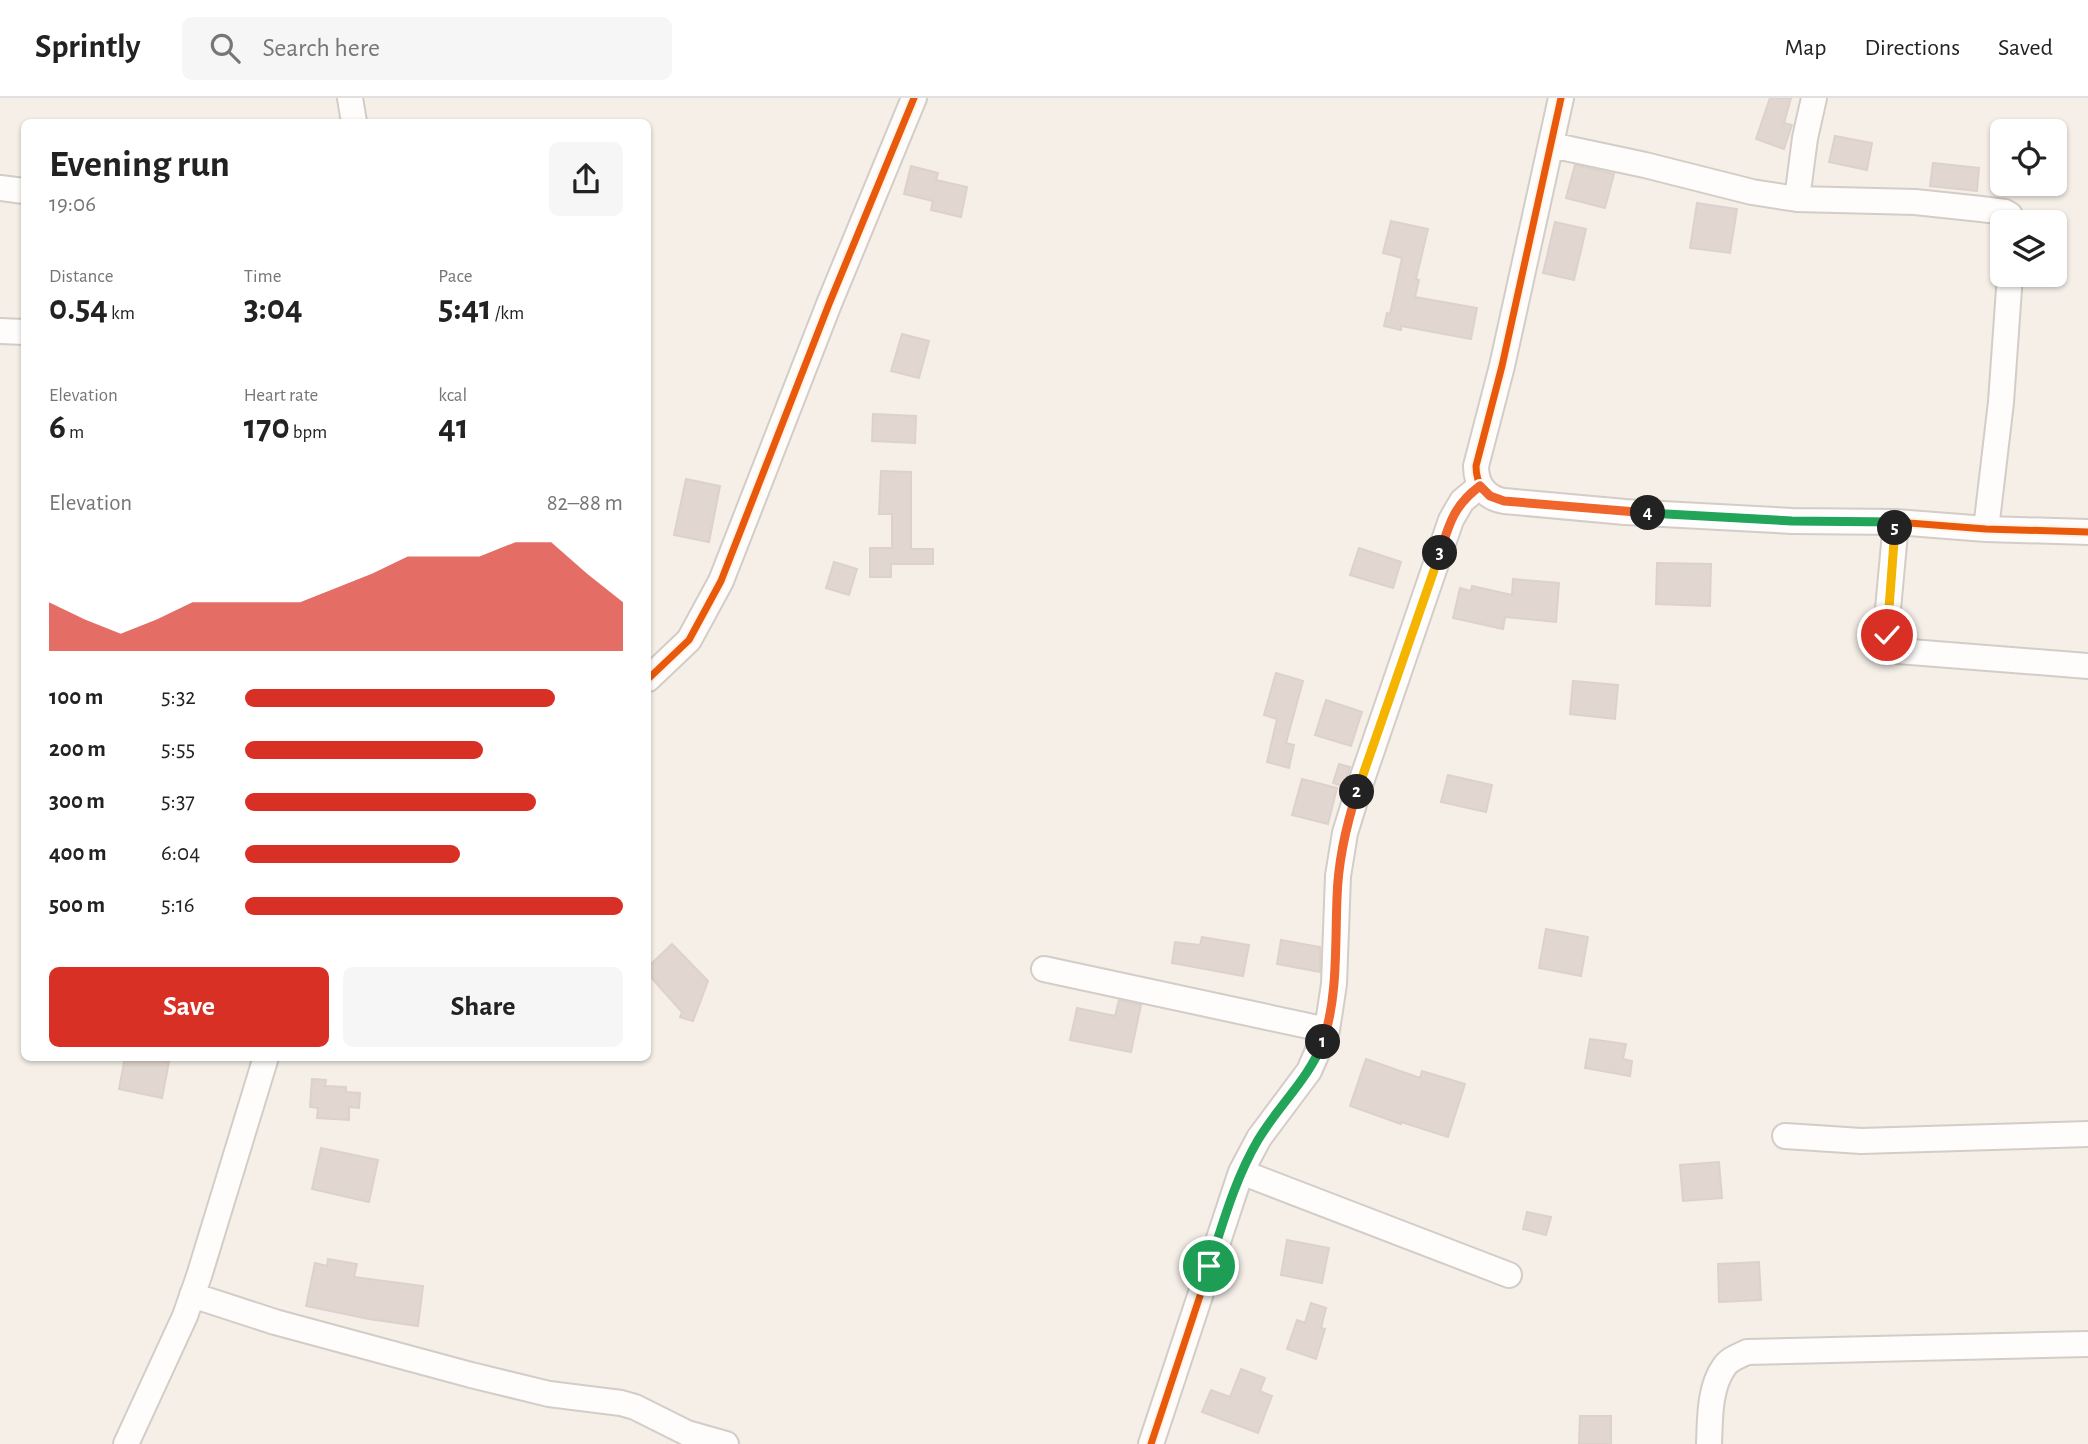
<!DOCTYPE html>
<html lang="en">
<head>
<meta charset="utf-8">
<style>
	body { margin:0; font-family:"Alegreya Sans",sans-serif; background:#f6f6f6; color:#222; height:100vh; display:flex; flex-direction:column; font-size:26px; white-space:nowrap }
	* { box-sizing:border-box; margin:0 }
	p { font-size:23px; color:#767676 }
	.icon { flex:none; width:38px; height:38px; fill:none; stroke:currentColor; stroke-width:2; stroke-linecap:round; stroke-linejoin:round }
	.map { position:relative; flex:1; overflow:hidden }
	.panel { position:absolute; left:21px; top:21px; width:630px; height:942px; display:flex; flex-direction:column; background:#fff; border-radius:10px; box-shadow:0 2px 5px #0004 }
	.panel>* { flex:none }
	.buttons { position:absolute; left:1990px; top:21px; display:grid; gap:14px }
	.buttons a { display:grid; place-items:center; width:77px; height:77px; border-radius:10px; background:#fff; box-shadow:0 2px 5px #0004; font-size:35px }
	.pin { position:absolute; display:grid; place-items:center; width:60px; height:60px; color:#fff; margin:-30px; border:4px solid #fff; border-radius:50%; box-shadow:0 2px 7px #0007 }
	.km { position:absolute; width:35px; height:35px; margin:-18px; border-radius:50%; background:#222; color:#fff; font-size:19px; line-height:35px; text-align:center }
	.round { display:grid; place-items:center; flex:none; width:74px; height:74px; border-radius:10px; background:#f6f6f6 }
	.headline { display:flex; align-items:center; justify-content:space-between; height:119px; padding:0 28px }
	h1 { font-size:38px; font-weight:700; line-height:52px }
	.figures { display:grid; grid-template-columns:repeat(3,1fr); gap:10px; height:119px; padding:7px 28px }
	.figures div { display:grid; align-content:center }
	.figures b { font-size:35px; font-weight:700 }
	.figures small { font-size:19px; font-weight:400 }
	.figures p { font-size:19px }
	.chart { height:196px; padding:14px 28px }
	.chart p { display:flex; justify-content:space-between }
	.chart svg { width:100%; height:126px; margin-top:7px; fill:#d93025; opacity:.7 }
	.primary-button { display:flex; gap:14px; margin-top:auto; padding:14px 28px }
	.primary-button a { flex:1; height:80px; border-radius:10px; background:#d93025; color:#fff; font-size:28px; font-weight:700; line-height:80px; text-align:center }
	.primary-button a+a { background:#f6f6f6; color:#222 }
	ul { padding:0 28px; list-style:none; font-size:23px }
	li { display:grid; grid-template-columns:112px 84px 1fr; align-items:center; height:52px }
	li i { height:18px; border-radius:9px; background:#d93025 }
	header { display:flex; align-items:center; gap:42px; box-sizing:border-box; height:98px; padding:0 35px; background:#fff; border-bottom:2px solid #e0e0e0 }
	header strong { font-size:33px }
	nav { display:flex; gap:38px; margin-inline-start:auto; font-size:24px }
	.search { width:490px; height:63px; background:#f6f6f6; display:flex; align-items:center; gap:18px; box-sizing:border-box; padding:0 24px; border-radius:10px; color:#767676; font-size:26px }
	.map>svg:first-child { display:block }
	.building { fill:#e1d7d0; stroke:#ddd2cb; stroke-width:2 }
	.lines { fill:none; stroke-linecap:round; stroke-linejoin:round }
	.minor-casing { stroke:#d4ccc6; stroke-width:28 }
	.minor { stroke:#fefdfc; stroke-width:24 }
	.cycleway-casing { stroke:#fdf4e9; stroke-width:11 }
	.cycleway { stroke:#e8590c; stroke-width:7 }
	.split-1-casing { stroke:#fff; stroke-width:14 }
	.split-2-casing { stroke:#fff; stroke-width:14 }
	.split-3-casing { stroke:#fff; stroke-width:14 }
	.split-4-casing { stroke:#fff; stroke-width:14 }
	.split-5-casing { stroke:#fff; stroke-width:14 }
	.split-6-casing { stroke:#fff; stroke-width:14 }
	.split-1 { stroke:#22a559; stroke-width:9 }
	.split-2 { stroke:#f0652b; stroke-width:9 }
	.split-3 { stroke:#f5b400; stroke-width:9 }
	.split-4 { stroke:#f0652b; stroke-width:9 }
	.split-5 { stroke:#22a559; stroke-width:9 }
	.split-6 { stroke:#f5b400; stroke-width:9 }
</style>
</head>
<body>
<header>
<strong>Sprintly</strong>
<div class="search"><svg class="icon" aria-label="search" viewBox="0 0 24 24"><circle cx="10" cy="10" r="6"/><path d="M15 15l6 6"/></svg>Search here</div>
<nav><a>Map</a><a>Directions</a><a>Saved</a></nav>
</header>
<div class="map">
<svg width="2088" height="1346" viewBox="0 0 2088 1346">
	<rect width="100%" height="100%" fill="#f5efe8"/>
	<path class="building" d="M1770,0H1791L1784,25L1792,27L1784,51L1756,41Z
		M1835,38L1872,45L1867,72L1829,64Z
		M1933,65L1979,70L1977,93L1930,88Z
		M1575,67L1614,76L1605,110L1566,100Z
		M911,68L938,75L936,82L967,89L961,119L931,112L933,103L904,96Z
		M1697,105L1737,111L1730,155L1690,150Z
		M1391,123L1428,131L1416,181L1419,182L1415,199L1477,210L1471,241L1401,228V232L1384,228L1387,215L1390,216L1402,160L1383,155Z
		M1555,124L1586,131L1574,182L1543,175Z
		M902,236L929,243L919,280L891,273Z
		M873,316L916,318L915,345L872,343Z
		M881,373L911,374V451H933V466H891V479H870V450H892V416H879Z
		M686,381L720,388L709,444L674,437Z
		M1359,450L1401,464L1393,490L1350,477Z
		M834,464L857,471L849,497L826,490Z
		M1657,465L1711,466L1710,508L1656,506Z
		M1513,481L1559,485L1556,524L1505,519L1503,531L1453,520L1460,490L1471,493L1472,488L1512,497Z
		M1276,575L1303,583L1286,645L1294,647L1289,670L1267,664L1277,621L1264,617Z
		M1573,583L1618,587L1615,621L1570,616Z
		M1326,602L1362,614L1351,648L1315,637Z
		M1339,666L1350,669L1344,689L1333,685Z
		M1448,677L1492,687L1486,714L1441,704Z
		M1302,681L1337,690L1328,726L1292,717Z
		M1546,831L1588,839L1581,878L1539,870Z
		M1202,839L1249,847L1243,878L1172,865L1175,844L1200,847Z
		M1281,842L1320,849V874L1277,866Z
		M672,846L708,883L693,923L680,919L682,914L648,876V869Z
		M1119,902L1141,907L1131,954L1070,942L1077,910L1115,918Z
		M1590,941L1626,946L1623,961L1632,963L1630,978L1585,970Z
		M125,959H146L169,964L162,1000L119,991Z
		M1366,961L1420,980L1422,973L1465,986L1448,1039L1401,1024V1026L1350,1008Z
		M312,981L326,982L325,988L346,989V994L360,995L359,1010L349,1009V1022L317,1020L318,1010L310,1009Z
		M321,1050L378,1062L369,1104L312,1091Z
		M1719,1064L1722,1100L1683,1103L1680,1067Z
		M1527,1114L1551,1119L1546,1137L1523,1131Z
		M1287,1142L1329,1150L1322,1185L1281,1177Z
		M328,1161L357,1166L354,1179L423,1188L418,1228L369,1221L306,1208L315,1165L327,1168Z
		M1759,1164L1761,1202L1719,1204L1718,1166Z
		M1311,1205L1326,1210L1321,1230L1325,1231L1316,1261L1287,1251L1297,1222L1305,1225Z
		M1241,1271L1265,1280L1260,1293L1272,1298L1258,1335L1202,1314L1211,1292L1230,1299Z
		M1580,1318H1611V1346H1579Z"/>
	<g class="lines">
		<g class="minor-casing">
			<path id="minor" d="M350,0L354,24
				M1561,0L1502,268L1476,368C1476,387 1486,400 1504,403L1625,414L1792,423L1896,424L1986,431L2088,434
				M1551,47L1645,67L1752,94L1797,101L1915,104L1981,111L2005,114L2010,117L2013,124
				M0,90L24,93
				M1797,101L1805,40L1814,0
				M0,233L24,234
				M1896,424L1887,522C1887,535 1887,544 1898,553L2088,568
				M1986,431L2001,304L2010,177
				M648,581L689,542L721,483L829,206L914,0
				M1044,871L1327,932
				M1785,1038L1861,1043L2088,1036
				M1241,1074L1509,1177
				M192,1197L275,1224L471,1277L549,1296L621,1305L635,1309L687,1335L726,1346
				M126,1346L185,1218L199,1178L266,959
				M1151,1346L1241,1074L1259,1040L1309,973L1327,932L1334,886L1338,778L1345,735L1358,693L1451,422L1462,403L1480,388
				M1709,1346C1710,1322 1709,1290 1724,1269C1729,1261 1739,1258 1747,1254L2088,1246"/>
		</g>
		<use href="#minor" class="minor"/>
		<g class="cycleway-casing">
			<path id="cycleway" d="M1561,0L1502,268L1476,368C1476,387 1486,400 1504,403L1625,414L1792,423L1896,424L1986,431L2088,434
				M648,581L689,542L721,483L829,206L914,0
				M1151,1346L1241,1074L1259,1040L1309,973L1327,932L1334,886L1338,778L1345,735L1358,693L1451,422L1462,403L1480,388"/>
		</g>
		<use href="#cycleway" class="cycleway"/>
	</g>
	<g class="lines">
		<g class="split-1-casing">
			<path id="split-1" d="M1209,1168C1223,1125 1235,1081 1258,1042C1278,1008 1308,982 1323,944"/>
		</g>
		<g class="split-2-casing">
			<path id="split-2" d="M1323,944C1338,898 1335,848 1337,800C1338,764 1346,728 1357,694"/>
		</g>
		<g class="split-3-casing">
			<path id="split-3" d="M1357,694L1440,455"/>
		</g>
		<g class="split-4-casing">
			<path id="split-4" d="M1440,455C1449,426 1454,407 1480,388L1490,398L1504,403L1648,415"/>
		</g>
		<g class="split-5-casing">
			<path id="split-5" d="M1648,415L1792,423L1896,424L1895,430"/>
		</g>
		<g class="split-6-casing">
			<path id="split-6" d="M1887,537L1895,430"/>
		</g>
		<use href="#split-1" class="split-1"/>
		<use href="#split-2" class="split-2"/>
		<use href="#split-3" class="split-3"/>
		<use href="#split-4" class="split-4"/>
		<use href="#split-5" class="split-5"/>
		<use href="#split-6" class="split-6"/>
	</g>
</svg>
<div class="buttons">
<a><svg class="icon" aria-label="locate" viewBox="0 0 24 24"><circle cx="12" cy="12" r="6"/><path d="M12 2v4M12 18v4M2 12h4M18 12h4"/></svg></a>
<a><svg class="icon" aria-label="layers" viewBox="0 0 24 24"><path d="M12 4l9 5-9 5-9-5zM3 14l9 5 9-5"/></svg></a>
</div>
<div class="pin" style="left:1209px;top:1168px;background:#1e9e55"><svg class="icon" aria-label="arrive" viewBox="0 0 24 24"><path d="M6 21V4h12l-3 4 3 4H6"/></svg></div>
<div class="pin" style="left:1887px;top:537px;background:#d93025"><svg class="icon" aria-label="check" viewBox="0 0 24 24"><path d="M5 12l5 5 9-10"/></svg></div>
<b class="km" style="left:1323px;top:944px">1</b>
<b class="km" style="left:1357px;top:694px">2</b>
<b class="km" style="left:1440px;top:455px">3</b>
<b class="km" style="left:1648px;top:415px">4</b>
<b class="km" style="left:1895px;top:430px">5</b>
<section class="panel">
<div class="headline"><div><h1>Evening run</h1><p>19:06</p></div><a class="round"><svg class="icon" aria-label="share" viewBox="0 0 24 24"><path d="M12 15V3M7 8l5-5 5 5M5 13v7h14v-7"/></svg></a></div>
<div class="figures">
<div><p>Distance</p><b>0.54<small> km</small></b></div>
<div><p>Time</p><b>3:04</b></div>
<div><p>Pace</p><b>5:41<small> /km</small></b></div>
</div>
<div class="figures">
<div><p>Elevation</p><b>6<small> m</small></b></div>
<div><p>Heart rate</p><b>170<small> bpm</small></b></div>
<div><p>kcal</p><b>41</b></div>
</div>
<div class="chart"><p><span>Elevation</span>82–88 m</p>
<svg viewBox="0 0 160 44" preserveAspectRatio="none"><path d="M0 44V27L10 33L20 38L30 33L40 27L50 27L60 27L70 27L80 22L90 17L100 11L110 11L120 11L130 6L140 6L150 17L160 27V44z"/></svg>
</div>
<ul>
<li><b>100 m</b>5:32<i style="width:82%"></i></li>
<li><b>200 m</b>5:55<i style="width:63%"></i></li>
<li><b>300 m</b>5:37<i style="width:77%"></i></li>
<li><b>400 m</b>6:04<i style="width:57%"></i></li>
<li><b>500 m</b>5:16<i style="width:100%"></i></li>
</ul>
<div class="primary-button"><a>Save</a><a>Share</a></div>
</section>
</div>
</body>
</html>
